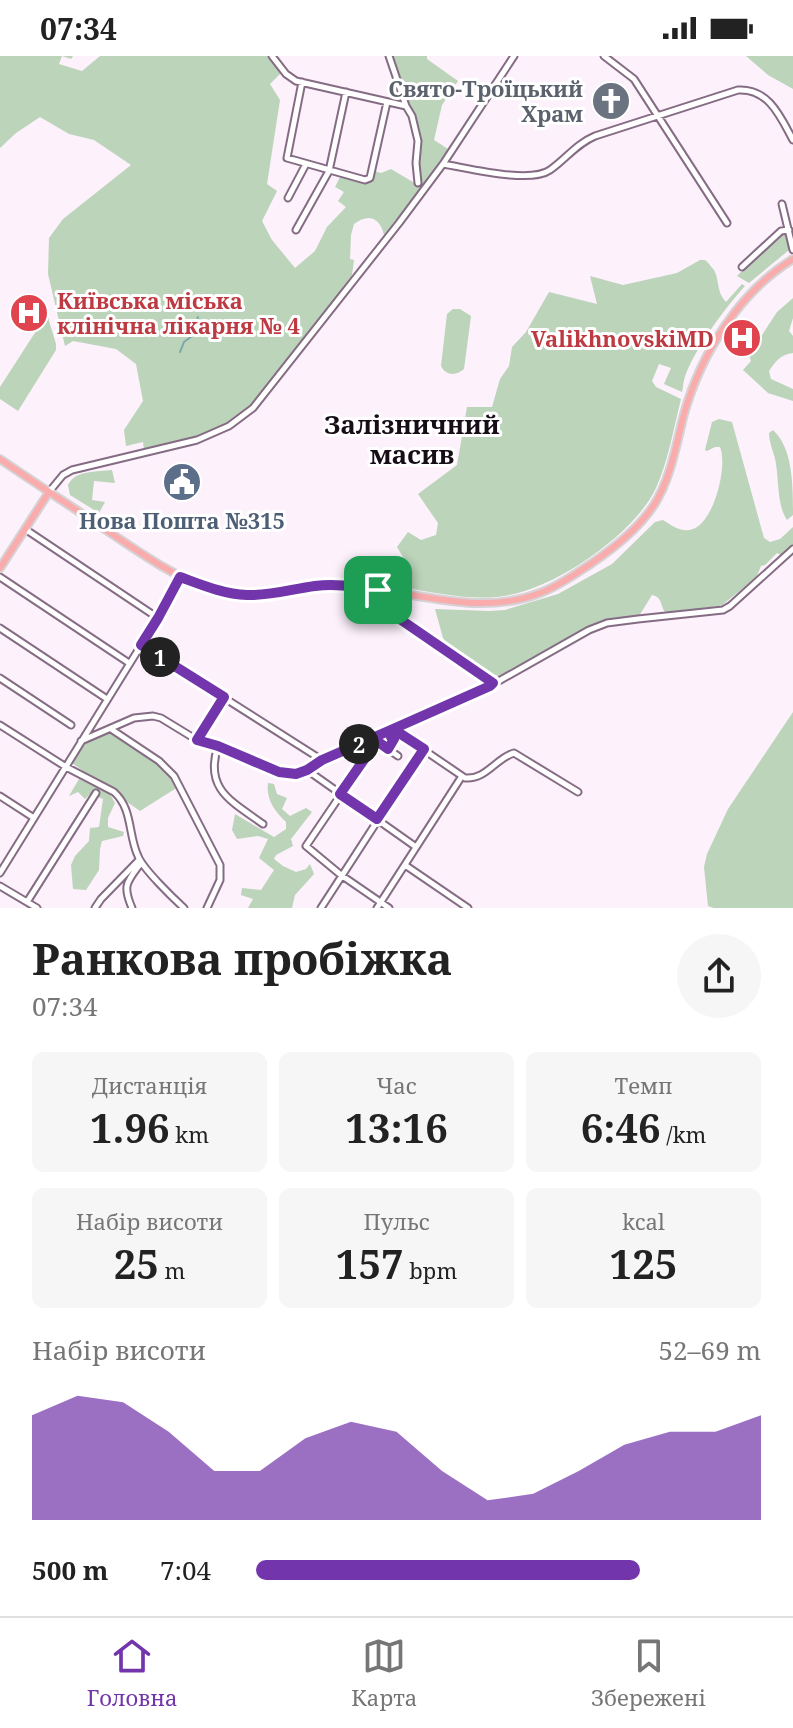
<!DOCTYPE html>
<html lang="uk">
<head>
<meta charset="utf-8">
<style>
	body { margin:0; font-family:"Noto Serif",serif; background:#f6f6f6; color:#222; height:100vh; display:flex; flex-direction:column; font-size:30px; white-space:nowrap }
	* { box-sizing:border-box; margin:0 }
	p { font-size:26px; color:#767676 }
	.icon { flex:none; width:44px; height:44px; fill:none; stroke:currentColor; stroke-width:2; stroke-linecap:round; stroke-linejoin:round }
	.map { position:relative; height:852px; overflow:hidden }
	.panel { display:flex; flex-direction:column; background:#fff; flex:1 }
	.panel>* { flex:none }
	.pin { position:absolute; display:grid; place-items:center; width:68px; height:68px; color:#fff; margin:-34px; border-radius:16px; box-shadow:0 4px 12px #0006 }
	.km { position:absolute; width:40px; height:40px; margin:-20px; border-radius:50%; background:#222; color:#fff; font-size:22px; line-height:40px; text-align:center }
	.round { display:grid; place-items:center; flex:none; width:84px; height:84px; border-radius:42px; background:#f6f6f6 }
	.overview { display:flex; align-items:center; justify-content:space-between; height:136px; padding:0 32px }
	h1 { font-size:44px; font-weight:700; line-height:60px }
	.metrics { display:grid; grid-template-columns:repeat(3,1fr); gap:12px; height:136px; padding:8px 32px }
	.metrics div { display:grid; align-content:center; border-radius:12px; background:#f6f6f6; text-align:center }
	.metrics b { font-size:40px; font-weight:700 }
	.metrics small { font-size:22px; font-weight:400 }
	.metrics p { font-size:22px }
	.chart { height:224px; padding:16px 32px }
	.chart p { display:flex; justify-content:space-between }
	.chart svg { width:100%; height:144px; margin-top:8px; fill:#7235ab; opacity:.7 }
	ul { padding:0 32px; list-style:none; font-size:26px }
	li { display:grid; grid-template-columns:128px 96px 1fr; align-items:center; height:60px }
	li i { height:20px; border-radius:10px; background:#7235ab }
	.status { display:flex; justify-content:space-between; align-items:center; height:56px; padding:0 40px; background:#fff; direction:ltr }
	.status svg { height:22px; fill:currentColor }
	.tab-bar { display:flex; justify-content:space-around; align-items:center; height:112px; border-top:2px solid #e0e0e0; background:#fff; font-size:22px; color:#767676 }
	.tab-bar a { display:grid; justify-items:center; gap:4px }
	.tab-bar .selected { color:#7235ab }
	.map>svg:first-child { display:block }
	.green { fill:#bbd4ba }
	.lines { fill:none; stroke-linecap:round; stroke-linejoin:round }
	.stream { stroke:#7aa8aa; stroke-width:2 }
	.minor-casing { stroke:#856c84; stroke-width:9 }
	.major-casing { stroke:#d5d3d5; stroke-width:10 }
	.minor { stroke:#fff; stroke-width:5 }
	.major { stroke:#faabac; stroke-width:6 }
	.route-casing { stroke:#fff; stroke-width:16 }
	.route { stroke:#7235ab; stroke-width:10 }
	.labels { text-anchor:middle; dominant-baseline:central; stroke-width:6; stroke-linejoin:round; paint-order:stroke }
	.worship-label { font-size:22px; font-weight:bold; fill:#5b616d; stroke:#fff; text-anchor:end }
	.health-label { font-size:22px; font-weight:bold; fill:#be3a42; stroke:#fff; text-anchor:start }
	.service-label { font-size:22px; font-weight:bold; fill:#4e5e75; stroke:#fff }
	.quarter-label { font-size:26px; font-weight:bold; fill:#160d16; stroke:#fff }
</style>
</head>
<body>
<div class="status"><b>07:34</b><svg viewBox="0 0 49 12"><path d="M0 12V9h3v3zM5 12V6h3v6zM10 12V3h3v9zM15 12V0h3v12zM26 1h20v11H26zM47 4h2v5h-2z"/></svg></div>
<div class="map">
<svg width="793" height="852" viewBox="0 0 793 852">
	<rect width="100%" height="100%" fill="#fdf1fc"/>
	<path class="green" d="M0,0H73L71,3L62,0L59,8L82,15L100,0H268L281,17L270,28L280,44L267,128L277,135L262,165L272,184L295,212L315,195L327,171L346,151L338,145L344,136L335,131L341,119L366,125L374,115L381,117L391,113L418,129L421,127L418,107L419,85L389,0H427V3L458,25L442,49L434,84L448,93L418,136L384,179C380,161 368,157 354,168L351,179L350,203L354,204L352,219C328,252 304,285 278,317C264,334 250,354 231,365C205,381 173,388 144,394L143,386L126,390L124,374L143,345L136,308L116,293L73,285L65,290L48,218L49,182L63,163L131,109L94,84L69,78L40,61L16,77L0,92Z
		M746,0H793V33L768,19Z
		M782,179L787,181L789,194L749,227L737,220L770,187Z
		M700,204H705C707,205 713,213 714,214C720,225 716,236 726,246L742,228L745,230C725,252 692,296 684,324C683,328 683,332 682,336L664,328L671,312L659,308L652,325L656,331L681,343C674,371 668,406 656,432C634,479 554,533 504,540C472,545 438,537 406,532L409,511L397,491L408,476L421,484L436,479L438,467L418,438L457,409L467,351H492L500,323L509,310L512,291L526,276L549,236L597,248L590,220L623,229L677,217Z
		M793,242V262L789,275L793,280V297C781,298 775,306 769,315L771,323L793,333V345L768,337L743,314L751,305L749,299L777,256Z
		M453,253H460L471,260L464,313C456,320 446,320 441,310L447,258Z
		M47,258L56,288V294L18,355L0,343V331Z
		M719,363L732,366L764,482L770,486L780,483L793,471V489L782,500L777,497L765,509L761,510L756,522L722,549L718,550L666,557C660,551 663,541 652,539L639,560L608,563L591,569L499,620L486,617L448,590L443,582L435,553L489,555L505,554L558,538L612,508L655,466L663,464C672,470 682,477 693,473C714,466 728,410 720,391H715L707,395L705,394L712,366Z
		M773,374C793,392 793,430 793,459L787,464C777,449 779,426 776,408C775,398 769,388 769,377Z
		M112,414L115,427L94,425L92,444L105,446L99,457L70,439L68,429C75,414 97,416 112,414Z
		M793,656V852H714L708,850L704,811L707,798L728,753Z
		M110,675C134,691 164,705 178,731L140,755L120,741L81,719L83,715L72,707L83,687Z
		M79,723L110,738L115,747L108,762V771L124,776L123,780L102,785L100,793L99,814L86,834L73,833L71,809L75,800L89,785L90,772L99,771L103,743L90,738L85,743L78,736L69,740Z
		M268,727L274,728L277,738L287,742L282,753L290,760L306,752L312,756L291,783L293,790L276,799L274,803L283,810L296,816L306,813L310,808L314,818L295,839L292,852H248L253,843L241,839L242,832L261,834L274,814L259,802L268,783L258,780L237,783L232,774L235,758L274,781L286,773V766C274,755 266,743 268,727Z"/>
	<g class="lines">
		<path class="stream" d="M180,296L184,286L192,280L198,261"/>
		<g class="minor-casing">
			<path id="minor" d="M272,0L286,18L296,25L406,50
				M389,0L406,50L412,60L418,85L416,107L418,127
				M604,0L634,23L727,167
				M302,26L287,102L365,124L370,122L387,46
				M443,108C468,112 530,128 550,114C566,103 576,88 595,80L738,34C769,32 781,62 793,84
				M288,142L306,108
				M782,148L793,194
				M296,174L329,115L346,36
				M742,211L781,175L789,174
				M49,436L63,419L72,414L197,384L229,370L253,352L399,167L443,108L514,0
				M25,473L158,562
				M0,521L129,607
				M341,531L375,546L439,588L487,624H491L493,628
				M0,572L107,643
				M141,589L322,704
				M0,622L71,669
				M0,669L66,711L114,736C133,753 128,779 138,800C143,813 173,842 184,852
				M111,673L159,705L174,720L220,809V824L207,852
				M393,673L465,722C486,724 496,702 514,697L578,736
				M393,673L391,681L394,683L388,693L398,700
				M382,678L306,790L341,819L389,852
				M197,684L224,641
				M81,685L134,662L153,660L161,662L197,684L218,690L279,716L296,718L307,714L322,704L490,630L589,574L607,567L638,563L723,554L730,550L793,493
				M218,690C204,733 231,745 263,768
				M307,714L416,791
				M0,740L34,762
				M405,809L468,852
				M0,817L158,562L180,521
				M0,830L37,852
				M27,846L96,737
				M95,852L101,843L139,804
				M132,852C122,829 127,826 141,807
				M321,852L424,693
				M377,852L462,720"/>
		</g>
		<g class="major-casing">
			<path id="major" d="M0,403C35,427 71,450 106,474C138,495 169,518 205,531C257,549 288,528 337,529C405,531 473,563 540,537C559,530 575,518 592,507C615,491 638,473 654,449C671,422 676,389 684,358C701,298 739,236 793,203
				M0,512L49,436
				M375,546L372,543L373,538L378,534"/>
		</g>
		<use href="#minor" class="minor"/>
		<use href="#major" class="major"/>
	</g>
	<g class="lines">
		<g class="route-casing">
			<path id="route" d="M378,534C357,531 336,527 315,530C292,533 270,540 247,539C223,538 202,529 180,521L158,562L141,589L224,641L197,684L218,690L279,716L296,718L307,714L322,704L393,673L424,693L377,763L340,738L377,685L388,693L394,683L391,681L393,673L490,630L493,627L375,546L372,543L373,538L378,534"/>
		</g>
		<use href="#route" class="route"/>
	</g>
	<defs>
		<g id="church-disc" transform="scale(2)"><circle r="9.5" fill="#6b7280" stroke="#fff"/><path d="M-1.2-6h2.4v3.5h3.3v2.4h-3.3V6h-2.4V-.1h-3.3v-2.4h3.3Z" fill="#fff"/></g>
		<g id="hospital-disc" transform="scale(2)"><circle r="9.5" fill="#e0444e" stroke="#fff"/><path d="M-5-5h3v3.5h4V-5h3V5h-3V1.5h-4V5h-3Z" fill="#fff"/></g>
		<g id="civic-disc" transform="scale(2)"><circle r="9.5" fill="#5c6f8a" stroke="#fff"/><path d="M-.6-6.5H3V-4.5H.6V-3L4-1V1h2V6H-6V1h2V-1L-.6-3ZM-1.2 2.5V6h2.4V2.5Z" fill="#fff"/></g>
	</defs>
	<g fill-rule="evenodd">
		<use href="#church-disc" x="611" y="45"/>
		<use href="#hospital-disc" x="29" y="257"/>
		<use href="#hospital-disc" x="742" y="282"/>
		<use href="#civic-disc" x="182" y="426"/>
	</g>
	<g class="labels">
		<g class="worship-label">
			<text x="583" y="32">Свято-Троїцький<tspan x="583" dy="25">Храм</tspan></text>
		</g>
		<g class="health-label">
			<text x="57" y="244">Київська міська<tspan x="57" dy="25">клінічна лікарня № 4</tspan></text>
			<text x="714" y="282" text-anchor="end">ValikhnovskiMD</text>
		</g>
		<g class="service-label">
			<text x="182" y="464">Нова Пошта №315</text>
		</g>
		<g class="quarter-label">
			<text x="412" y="368">Залізничний<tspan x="412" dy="30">масив</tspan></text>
		</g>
	</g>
</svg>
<div class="pin" style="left:378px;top:534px;background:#1e9e55"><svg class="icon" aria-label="arrive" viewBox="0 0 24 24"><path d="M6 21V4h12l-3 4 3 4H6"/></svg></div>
<b class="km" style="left:160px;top:601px">1</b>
<b class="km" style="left:359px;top:688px">2</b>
</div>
<section class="panel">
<div class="overview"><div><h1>Ранкова пробіжка</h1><p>07:34</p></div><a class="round"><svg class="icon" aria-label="share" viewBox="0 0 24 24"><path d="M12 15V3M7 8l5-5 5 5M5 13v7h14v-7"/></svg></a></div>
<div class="metrics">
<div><p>Дистанція</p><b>1.96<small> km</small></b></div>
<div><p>Час</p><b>13:16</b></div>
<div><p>Темп</p><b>6:46<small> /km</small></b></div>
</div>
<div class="metrics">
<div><p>Набір висоти</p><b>25<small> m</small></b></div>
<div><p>Пульс</p><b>157<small> bpm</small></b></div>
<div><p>kcal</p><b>125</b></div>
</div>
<div class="chart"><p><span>Набір висоти</span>52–69 m</p>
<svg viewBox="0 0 160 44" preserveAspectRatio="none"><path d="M0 44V12L10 6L20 8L30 17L40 29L50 29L60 19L70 14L80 17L90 29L100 38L110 36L120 29L130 21L140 17L150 17L160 12V44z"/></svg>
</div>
<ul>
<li><b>500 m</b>7:04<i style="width:76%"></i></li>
</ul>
</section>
<nav class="tab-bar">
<a class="selected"><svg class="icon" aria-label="home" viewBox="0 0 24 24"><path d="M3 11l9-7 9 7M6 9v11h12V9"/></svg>Головна</a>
<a><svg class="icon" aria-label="map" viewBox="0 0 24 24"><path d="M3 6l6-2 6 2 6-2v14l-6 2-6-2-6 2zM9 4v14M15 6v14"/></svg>Карта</a>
<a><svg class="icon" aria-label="saved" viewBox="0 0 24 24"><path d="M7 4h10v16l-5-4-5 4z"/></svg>Збережені</a>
</nav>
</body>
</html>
